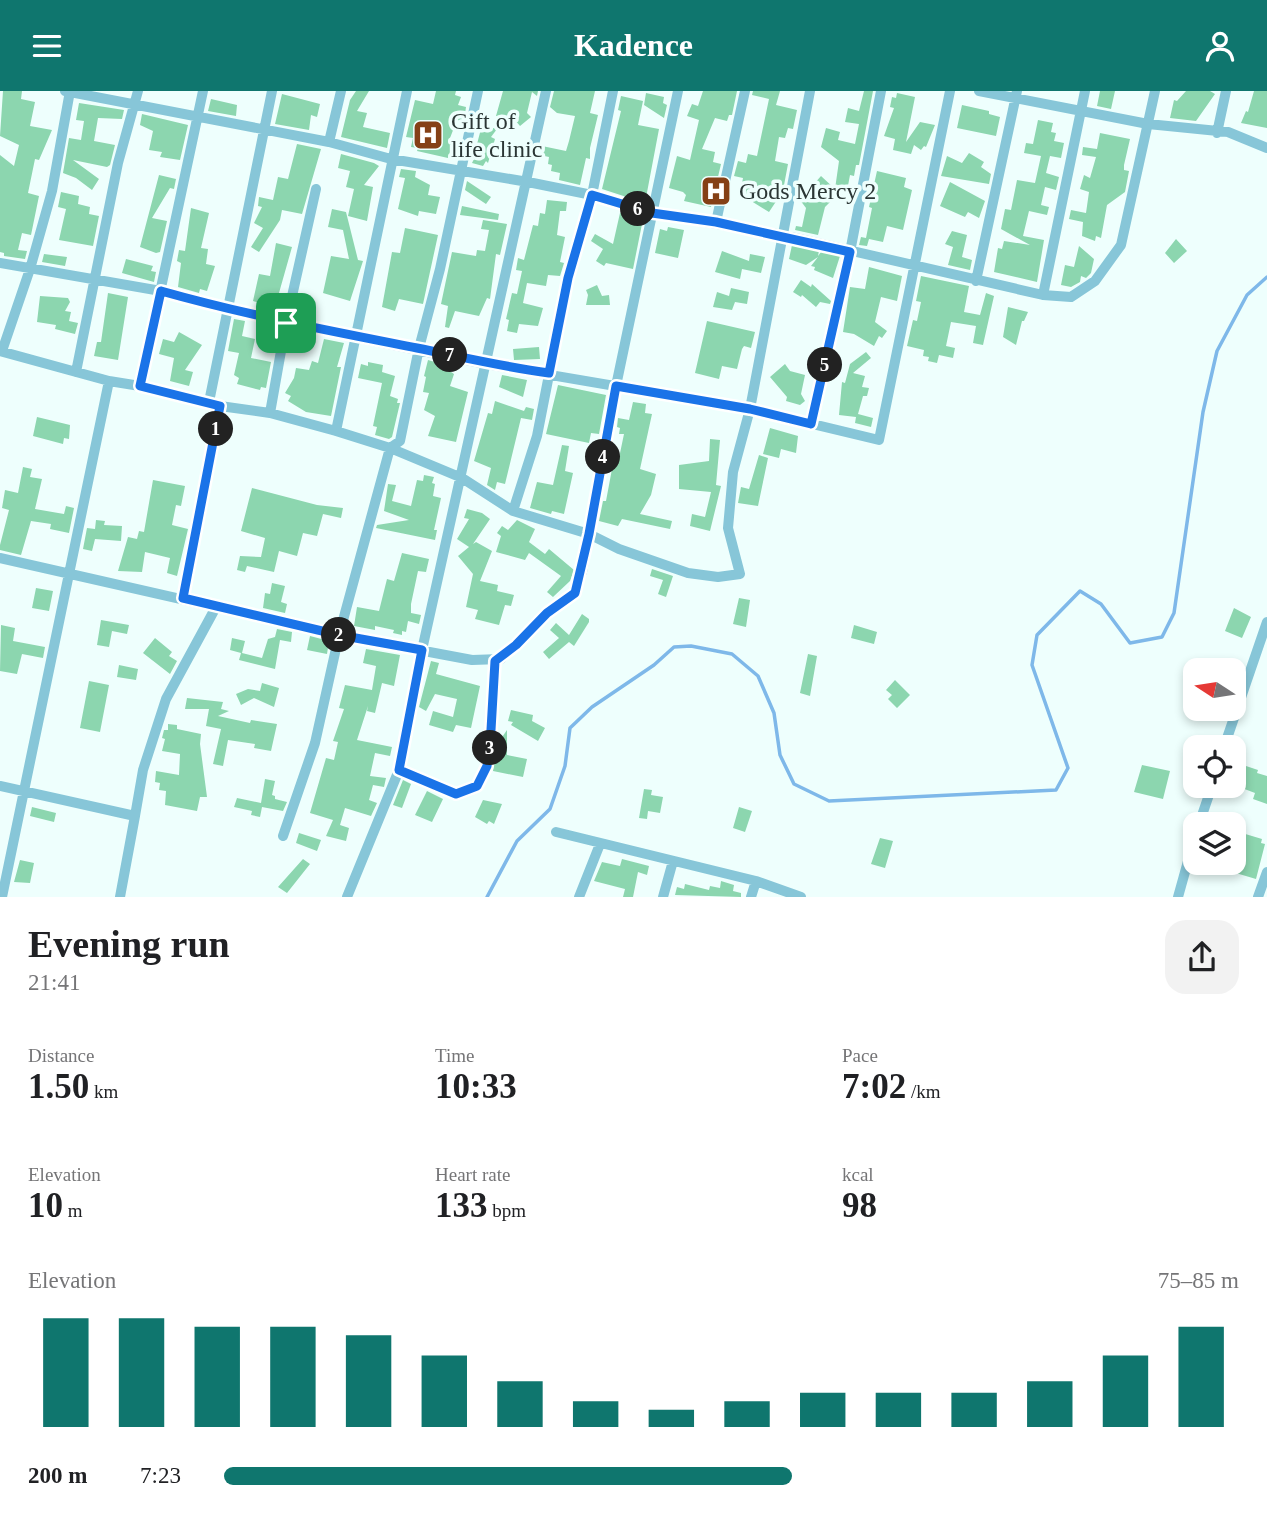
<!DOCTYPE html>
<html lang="en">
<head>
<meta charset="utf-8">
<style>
	body { margin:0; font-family:Georgia,serif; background:#f2f2f2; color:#202124; height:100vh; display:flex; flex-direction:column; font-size:26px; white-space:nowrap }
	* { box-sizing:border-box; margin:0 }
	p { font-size:23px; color:#757577 }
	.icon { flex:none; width:38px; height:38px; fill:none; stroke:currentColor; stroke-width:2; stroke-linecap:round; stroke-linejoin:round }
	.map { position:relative; height:806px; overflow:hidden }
	.sheet { display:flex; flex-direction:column; background:#fff; flex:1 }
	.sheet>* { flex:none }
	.needle { width:46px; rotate:282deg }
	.controls { position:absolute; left:1183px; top:567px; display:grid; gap:14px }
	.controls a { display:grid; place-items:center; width:63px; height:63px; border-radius:14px; background:#fff; box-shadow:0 4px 10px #0003; font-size:35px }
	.pin { position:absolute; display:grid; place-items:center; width:60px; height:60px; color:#fff; margin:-30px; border-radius:14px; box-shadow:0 4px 10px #0006 }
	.km { position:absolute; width:35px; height:35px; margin:-18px; border-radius:50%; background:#222; color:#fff; font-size:19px; line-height:35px; text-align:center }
	.round { display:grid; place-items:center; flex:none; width:74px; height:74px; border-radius:21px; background:#f2f2f2 }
	.head { display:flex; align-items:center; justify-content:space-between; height:119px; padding:0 28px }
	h1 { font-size:38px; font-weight:700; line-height:52px }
	.stats { display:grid; grid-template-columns:repeat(3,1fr); gap:10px; height:119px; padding:7px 28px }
	.stats div { display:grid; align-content:center }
	.stats b { font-size:35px; font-weight:700 }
	.stats small { font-size:19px; font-weight:400 }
	.stats p { font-size:19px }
	.chart { height:196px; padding:14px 28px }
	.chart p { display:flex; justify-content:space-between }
	.chart svg { width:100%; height:126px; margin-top:7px; stroke:#0f766e; stroke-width:6 }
	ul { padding:0 28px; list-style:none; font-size:23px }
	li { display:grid; grid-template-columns:112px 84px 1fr; align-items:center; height:52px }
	li i { height:18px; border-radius:9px; background:#0f766e }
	header { display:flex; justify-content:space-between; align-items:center; height:91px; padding:0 28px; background:#0f766e; color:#fff; font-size:32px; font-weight:700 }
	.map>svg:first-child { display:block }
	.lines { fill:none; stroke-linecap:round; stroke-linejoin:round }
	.stream { stroke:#7eb8e9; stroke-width:3.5 }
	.building { fill:#8cd6af }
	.minor { stroke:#87c6d8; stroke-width:10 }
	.route-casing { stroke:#fff; stroke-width:14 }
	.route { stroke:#1a73e8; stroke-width:9 }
	.labels { text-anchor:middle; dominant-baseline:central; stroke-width:7; stroke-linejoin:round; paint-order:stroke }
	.poi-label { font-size:24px; fill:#2b3635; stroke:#eefffd; text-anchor:start }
</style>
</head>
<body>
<header><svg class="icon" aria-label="menu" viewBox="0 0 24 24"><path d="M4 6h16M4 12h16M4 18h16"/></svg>Kadence<svg class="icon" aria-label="person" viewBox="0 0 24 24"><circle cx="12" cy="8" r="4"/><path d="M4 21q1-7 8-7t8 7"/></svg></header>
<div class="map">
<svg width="1267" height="806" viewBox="0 0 1267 806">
	<rect width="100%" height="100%" fill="#eefffd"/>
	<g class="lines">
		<path class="stream" d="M487,806L517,750L550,718L565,675L570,637L592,616L654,574L674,556L691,555L732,563L758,585L774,622L780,664L794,693L829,710L1056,699L1068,677L1032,574L1037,544L1080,500L1101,513L1130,552L1162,546L1174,522L1203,321L1217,260L1247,204L1267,186"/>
	</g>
	<path class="building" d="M3,0H22L21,8L35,11L30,35L52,39L39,69L35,68L28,102L39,105L31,144L22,142L18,159L27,160L25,168L4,165V162L0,161V64L14,75L19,54L0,45Z
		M356,0H369L357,20L367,22L363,36L390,42L387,57L341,46L350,9Z
		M436,0H456L455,4L461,6L458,14L466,16L464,30L457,29L450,47L458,48L456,62L450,61L448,67L417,60L418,57L411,56L413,47L406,46L415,9L433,13Z
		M503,0H538L537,5L532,1L527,22L531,26L520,35L515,29L496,25Z
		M554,0H595L590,22L598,24L590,57V68L586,67L580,94L559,89L560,82L551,80L552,74L548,73L549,66L540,64L542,55L566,60L569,50L575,25L557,22L550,16Z
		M703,0H737L732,24H729L727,30L715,27L702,58L715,61L713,71L721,73L711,116L684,110L686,104L683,101L669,97L677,65L690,69L699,29L687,25L692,13L698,15Z
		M753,0H780L776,14L797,19L793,38L788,37L785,47L779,46L775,70L788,73L781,110L777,109L769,121L740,103L743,87L734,85L738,70L746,72L748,63L757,65L769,8L752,4Z
		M864,0H873L859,74H856L854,85L850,84L847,100L840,109L835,106L825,116L818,144L795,139L796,135L802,136L806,117L800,109L821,85L835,98L839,70L821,56L826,37L840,41L838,49L855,53L859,33L845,31L848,17L859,20Z
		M1100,0H1115L1111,18L1097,15Z
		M1186,0H1210L1215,3L1196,30L1170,27L1174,9L1177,10Z
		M1254,0H1267V37L1241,32L1246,20L1248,21Z
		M646,2L664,6L663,12L667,14L664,27L644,14Z
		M897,2L915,6L906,51L920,31L935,34L926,56L924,55L921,59L914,54L911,63L893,59L895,48L884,45L894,17L890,16L892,6L896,7Z
		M282,3L320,13L317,26L311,24L309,39L275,33Z
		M621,5L643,10L638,34L659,38L645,112L602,98L621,20L618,19Z
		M211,8L237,14L236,25L208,20Z
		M79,12L124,19L122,28L98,27L94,50L115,54L110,74L107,76L73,69L99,88L92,99L76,87L63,82L69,47L81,49L84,30L76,29Z
		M962,14L989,20V23L1000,26L996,45L957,37Z
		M142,23L188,34L180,69L160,66L162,61L149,59L153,40L140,34Z
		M1038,29L1053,32L1051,41L1056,42L1054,50L1064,52L1061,67L1050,65L1046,82L1059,86L1056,99L1045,96L1041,114L1049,116L1047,124L1029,120L1023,145L1044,149L1037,191L994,181L998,157L1002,158L1004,150L1030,154L1001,138L1005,118L1011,119L1017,89L1035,92L1041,65L1024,62L1026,52L1033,53Z
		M482,34L497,38L491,46L495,48L488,72L486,70L483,75L472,72L481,54L477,53Z
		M1100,42L1130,48L1124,74V79L1129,80L1125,101L1107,114L1101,147L1096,145L1095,150L1082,145L1083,131L1069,128L1071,119L1086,122L1089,101L1080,98L1084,84L1090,87L1096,66L1082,64L1083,56L1097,58Z
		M297,53L321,58L302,123L282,119L280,129L259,161L251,156L263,137L254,132L262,116L258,115L259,106L273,109L278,86L288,88Z
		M969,62L984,71L981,76L991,83L989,93L941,85L947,65L962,72Z
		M341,63L374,72L379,75L364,94L373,96L367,130L348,125L354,98L346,96L350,80L338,77Z
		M401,78L416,80L415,86L430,94L428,104L440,106L436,123L419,120L418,125L398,118L405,87L399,86Z
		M877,80L906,87L904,96L912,99L903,139L887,135L883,151L869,148L867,155L859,154L861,146L866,147L872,117L869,116Z
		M159,84L176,88L174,98L170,97L152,127L167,130L160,161L156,162L140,156Z
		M467,90L491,106L486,113L465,99Z
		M950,91L985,110L979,127L968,121L965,126L940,115Z
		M61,101L79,105L78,113L90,116L89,123L99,125L93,155L59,149L66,118L58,116Z
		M547,109L567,111L566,120H560L557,144L565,146L560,171L564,172L560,185L548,184L546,195L527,192L523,212L543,217L538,235L519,233L517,242L507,240L509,229L506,228L512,202L517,203L522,180L516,179L518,167L524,169L533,134L538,135L540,122L545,123Z
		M462,115L499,123L498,129L460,124Z
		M191,117L209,122L201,157L208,158L206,173L215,175L207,200L200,198L199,202L178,196L181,172L177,170L179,159L185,160Z
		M332,118L346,121L358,169L363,170L350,210L323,202L331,165L349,168L343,139L328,136Z
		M620,122L643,128L633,178L606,172L604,175L596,170L603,158L591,150L595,143L613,153Z
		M483,129L507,133L500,164L496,163L490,208L487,207L479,225L455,220L449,237L445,236L448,215L441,213L452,161L476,165L477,159L485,160L489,139L481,138Z
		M668,136L684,139L678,167L655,162L660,138L667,140Z
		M405,137L438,144L423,213L399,208L395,220L382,216L392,161L400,162Z
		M952,140L967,144L962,166L972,169L970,179L948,174L953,156L945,153Z
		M1176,148L1187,160L1174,172L1165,162Z
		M276,152L292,156L277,209L283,210L281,219L253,210L259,183L270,185Z
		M792,154L819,160L818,165L821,161L840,165L833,187L814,179L815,176L811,175L818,166L806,174L789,168Z
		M1079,155L1094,168L1091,182L1086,187L1081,185L1080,191L1071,196L1061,194L1065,174L1074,176Z
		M722,160L749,170L750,163L765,166L761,182L742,178L740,188L715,181Z
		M44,163L67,166L65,175L42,171Z
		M126,168L153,175L151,180L156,181L154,191L122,182Z
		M869,176L902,185L897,210L881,206L875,231L887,240L882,247L879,245L874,255L854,243L843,241L850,196L865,198Z
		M921,185L969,195L964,221L980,224L986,202L994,205L983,254L973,252L976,235L951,231L946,255L955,257L953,267L939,264L937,272L928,270L929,266L923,265L924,259L907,255L913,229L917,230L921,211L916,210Z
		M801,189L811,196L812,193L831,210L830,213L820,211L816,216L802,204L801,206L793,201Z
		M597,194L602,205L609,204L610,214H586L588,204L586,199Z
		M731,197L749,201L747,213L735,211L732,219L713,216L717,201L729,205Z
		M108,202L128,206L118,269L94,265L97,251H101Z
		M40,205L68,207L70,211L65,220L71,221L69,230L78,232L75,243L55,238L56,234L37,231Z
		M1008,216L1028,221L1024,230H1022L1016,254L1003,246Z
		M234,228L245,230L242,245L255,248L251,267L271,271L266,297L261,296L260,299L237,293L239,287L234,284L239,262L228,260Z
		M707,230L755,241L751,257L744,255L742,258L737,278L722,275L719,288L695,282Z
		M179,241L202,254L185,279L193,281L189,295L170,290L174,267L159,263L163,248L174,251Z
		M324,248L344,252L337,276H341L331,325L306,321L288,310L291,305L285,302L294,287L296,277L309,279L312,270L318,272Z
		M539,256L540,268L514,269L513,258Z
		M866,261L871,267L853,282L865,285L862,296L869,297L867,305H863L858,323L873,327L871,336L855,332L856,326L839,324L842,291L845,292L850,273Z
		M428,269L438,272L454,283L450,295L468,301L456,351L428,345L435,325L424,319L429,302L423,301L426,286L424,285Z
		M368,271L383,274L382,281L395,285L390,305L398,308L397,312H400L392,346L389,348L375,344L377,336L373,335L382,292L358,287L361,273L368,275Z
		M785,273L790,280L805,284L801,303L805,310L800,314L786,310L787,306L770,286Z
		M502,284L527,289L523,306L499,296Z
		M558,294L606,304L599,343L591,342L589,352L546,343Z
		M495,310L524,320L526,316L534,318L532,329L521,327L505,393L497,391L495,399L487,394L491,377L474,370L488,322L492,323Z
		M633,311L646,313L645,322L652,323L640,378L656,383L651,404L640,423L672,430L670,438L622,428L618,435L599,430L603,410H606L612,378L609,377L611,365L619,367L624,343H619L620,337L617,336L618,327L629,329Z
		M37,326L70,334L69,348L64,347L63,353L33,345Z
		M770,337L798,345L796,362L781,358L779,367L763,363Z
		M710,348L720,349L716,394L721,395L710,440L690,435L692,423L705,426L711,401L679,398V374L709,370Z
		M562,354L569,355L565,380L573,382L564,423L552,420L551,423L530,417L537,391L553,394Z
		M759,364L768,367L758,415L738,412L741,396L749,398Z
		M23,376L32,378L30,386L42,388L35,418L64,423L66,415L74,417L69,442L50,438L51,433L31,430L21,464L0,459V454L9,419L2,417L5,399L18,402Z
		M424,384L434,386L432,392L435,393L433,405L441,407L434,439H437L435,449L376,437L377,434L409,429L384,420L388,393L396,394L392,410L411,415L417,389L423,390Z
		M153,389L185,395L181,415L176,414L172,434L188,438L177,485L167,482L170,467L145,461L142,481L118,480L128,446L137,448L139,440L144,441Z
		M252,397L317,414L343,417L341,427L323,423L317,445L303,442L297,465L279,460L274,481L247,475L245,481L237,479L240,465L261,466L265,447L241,440Z
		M467,418L482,422L490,428L473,453L476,451L492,460L480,490L498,494L497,500L514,504L511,515L505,514L499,534L475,528L478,519L466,516L473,483L458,465L469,456L457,448L469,428L464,427Z
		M96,429L105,430L104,434L122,435L121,450L95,448L92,460L83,458L87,437L95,438Z
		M517,429L535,438L529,451L545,463L549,458L574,479L570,490L553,506L547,501L561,485L529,462L525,469L496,461L501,445L497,442L502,435L508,439Z
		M402,462L429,468L426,481L418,480L411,513V522L421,524L419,533L408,530L406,541L402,540V544L393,542L394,539L375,535V539L354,535L357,516L379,520L387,488L394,490Z
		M652,478L673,485L666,506L658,503L663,489L650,485Z
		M272,492L285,495L281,511L287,513L285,522L263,517L265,502L270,503Z
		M36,497L53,500L49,520L32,517Z
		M739,507L750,509L746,536L733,533Z
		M1234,517L1251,526L1242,547L1225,540Z
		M582,523L589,528V531L574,555L569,551L549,568L543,561L559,547L550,539L556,532L569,544Z
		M101,529L129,534L127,543L112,540L109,556L97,554Z
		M1,534L15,537L13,550L45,556L43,567L22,563L17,583L0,580Z
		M854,534L877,541L874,553L851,547Z
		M277,538L292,541L291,551L280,549L275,578L239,569L241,562L230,559L232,547L245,550L242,562L262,567L268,548L275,546Z
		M310,545L329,550L327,563L307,559Z
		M155,547L172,561L169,565L177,570L170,583L143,562Z
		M366,558L400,564L394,595L382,592L375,622L367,620L368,615L357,649L392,656L390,665L375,662L370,685L386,687L384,696L373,694L369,709L377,712L371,725L345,717L340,734L349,737L346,750L326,745L333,729L310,722L326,667L334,669L338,651L333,650L344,618L339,617L345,594L372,599L376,575L363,572Z
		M808,563L817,565L810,605L800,602Z
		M431,570L439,572L436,583L480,595L471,637L456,634L453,641L429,634L433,620L453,626L457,608L435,603L426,620L419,616Z
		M119,574L138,578L136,589L117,586Z
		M895,589L910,604L897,617L888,608L892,604L886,599Z
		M89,590L109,594L100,641L80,637Z
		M262,592L279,597L274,616L254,607L241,614L236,603L248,598L260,600Z
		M187,607L223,611L221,618L229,620L218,625L250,632L251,629L277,633L271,660L254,657L255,653L228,649L223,675L213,673L221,638L206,635L209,618H185Z
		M511,619L533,624L532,630L545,637L538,650L511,634L513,631L508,630Z
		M168,633L177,634V638L201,643L200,653L207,706H200L197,720L165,714L166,700L159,699L160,692L155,691L156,680L179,684L180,663L162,660L165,648L162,647L164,639H168Z
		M507,639V664L527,668L523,686L493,680L496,655Z
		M1234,671L1258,679L1257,682L1267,685V713L1253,708L1255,702L1234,694Z
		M1142,674L1170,680L1163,708L1134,701Z
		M265,688L275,690L272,704L275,705V708L287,711L283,720L262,716L260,726L251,724L252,720L234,716L237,707L261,712Z
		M403,689L411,693L402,717L393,714Z
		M644,698L652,699L651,704L663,706L660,722L648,720L647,728L639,727Z
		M427,700L443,708L432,731L415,724Z
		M483,709L502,713L494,733L489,730L487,733L475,726Z
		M32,716L56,722L54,731L30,725Z
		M739,716L752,720L745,741L733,737Z
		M299,742L321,749L317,760L296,752Z
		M1242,742L1262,748L1261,752L1265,753L1256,788L1229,780Z
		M880,747L893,750L885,777L871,773Z
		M303,768L310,773L287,802L278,796Z
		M622,768L649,775L647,784L638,781L633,806H623L625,798L594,790L602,771L620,775Z
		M20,769L34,772L30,792L14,791Z
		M721,790L734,794L733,800L741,802V806L675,804L677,796L684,798L685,793L709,799L710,795L720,797Z"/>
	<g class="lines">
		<path class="minor" d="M65,0L329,51L391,68L528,91L592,104L652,122L783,144L1043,204L1071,206L1095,190L1121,154L1155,0
			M979,0L1148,33L1228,41L1267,57
			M1217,42L1226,0
			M329,51L341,0
			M716,131L745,0
			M0,172L161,200L286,232L486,273L750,318L879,349L950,0
			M976,190L1017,0
			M1043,204L1085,0
			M0,260L109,290L140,295L220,315L270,322L336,340L390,357L462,387L513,420L589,443L619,458L688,482L718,486L740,483L728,437L733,381L750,318L810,0
			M2,260L30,178L52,100L70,0
			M76,281L118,72L138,0
			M140,295L203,0
			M209,311L272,0
			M270,322L286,232L316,98
			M811,333L850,161L881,0
			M336,340L407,0
			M513,420L537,345L568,187L592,104L613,0
			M0,467L339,544L472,569L501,568L547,522L571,506L582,481L616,295L678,0
			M183,507L220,315
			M1224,656L1267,531
			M399,679L456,703L477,695L487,675L495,570
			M0,695L135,725L120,806
			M135,725L143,679L166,608L216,516
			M1199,733L1212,695
			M556,741L756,790L801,806
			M283,745L315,652L339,544L390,357L400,350L419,257L440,178L478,0
			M2,806L109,290
			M347,806L399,679L422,559L546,0
			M579,806L600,753
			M663,806L673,770
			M751,806L756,790
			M1178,806L1195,745
			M1258,806L1267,781"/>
	</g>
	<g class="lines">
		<g class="route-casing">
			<path id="route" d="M592,104L652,122L716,131L850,161L811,333L750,318L616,295L589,443L575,502L547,522L516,554L495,570L490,656L487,675L477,695L456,703L399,679L422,559L339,544L183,507L220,315L140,295L161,200C246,224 331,240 417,257C462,266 504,276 549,282L568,187Z"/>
		</g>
		<use href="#route" class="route"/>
	</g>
	<defs>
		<g id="hospital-square" transform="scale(1.575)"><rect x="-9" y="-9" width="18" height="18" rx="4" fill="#854016" stroke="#eefffd"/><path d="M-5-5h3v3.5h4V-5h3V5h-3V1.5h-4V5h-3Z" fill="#fff"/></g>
	</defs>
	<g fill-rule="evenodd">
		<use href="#hospital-square" x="428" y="44"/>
		<use href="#hospital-square" x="716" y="100"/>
	</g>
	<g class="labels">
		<g class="poi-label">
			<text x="451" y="30">Gift of<tspan x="451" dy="28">life clinic</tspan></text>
			<text x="739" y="100">Gods Mercy 2</text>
		</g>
	</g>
</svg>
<div class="controls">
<a><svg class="needle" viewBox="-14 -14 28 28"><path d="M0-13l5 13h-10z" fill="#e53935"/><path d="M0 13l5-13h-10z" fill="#757577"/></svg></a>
<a><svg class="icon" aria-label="locate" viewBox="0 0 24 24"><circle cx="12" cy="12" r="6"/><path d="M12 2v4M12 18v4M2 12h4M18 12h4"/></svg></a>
<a><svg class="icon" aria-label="layers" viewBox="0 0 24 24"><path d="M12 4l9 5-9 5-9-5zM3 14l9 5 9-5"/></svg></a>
</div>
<div class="pin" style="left:286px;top:232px;background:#1e9e55"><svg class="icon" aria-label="arrive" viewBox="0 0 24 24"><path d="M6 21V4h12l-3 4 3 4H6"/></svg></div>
<b class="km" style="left:216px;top:338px">1</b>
<b class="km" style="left:339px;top:544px">2</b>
<b class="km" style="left:490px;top:657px">3</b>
<b class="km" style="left:603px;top:366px">4</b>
<b class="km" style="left:825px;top:274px">5</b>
<b class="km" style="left:638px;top:118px">6</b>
<b class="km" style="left:450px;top:264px">7</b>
</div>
<section class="sheet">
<div class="head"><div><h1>Evening run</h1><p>21:41</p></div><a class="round"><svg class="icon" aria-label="share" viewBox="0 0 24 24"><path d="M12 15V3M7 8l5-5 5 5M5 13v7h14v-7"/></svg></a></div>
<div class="stats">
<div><p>Distance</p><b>1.50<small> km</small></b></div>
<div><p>Time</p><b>10:33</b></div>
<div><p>Pace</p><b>7:02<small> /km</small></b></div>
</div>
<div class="stats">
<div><p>Elevation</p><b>10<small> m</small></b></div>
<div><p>Heart rate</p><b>133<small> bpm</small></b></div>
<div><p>kcal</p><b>98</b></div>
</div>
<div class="chart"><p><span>Elevation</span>75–85 m</p>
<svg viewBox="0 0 160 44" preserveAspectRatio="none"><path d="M5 44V6M15 44V6M25 44V9M35 44V9M45 44V12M55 44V19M65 44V28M75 44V35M85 44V38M95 44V35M105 44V32M115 44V32M125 44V32M135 44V28M145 44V19M155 44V9"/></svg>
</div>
<ul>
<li><b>200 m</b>7:23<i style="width:56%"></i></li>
</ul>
</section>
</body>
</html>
